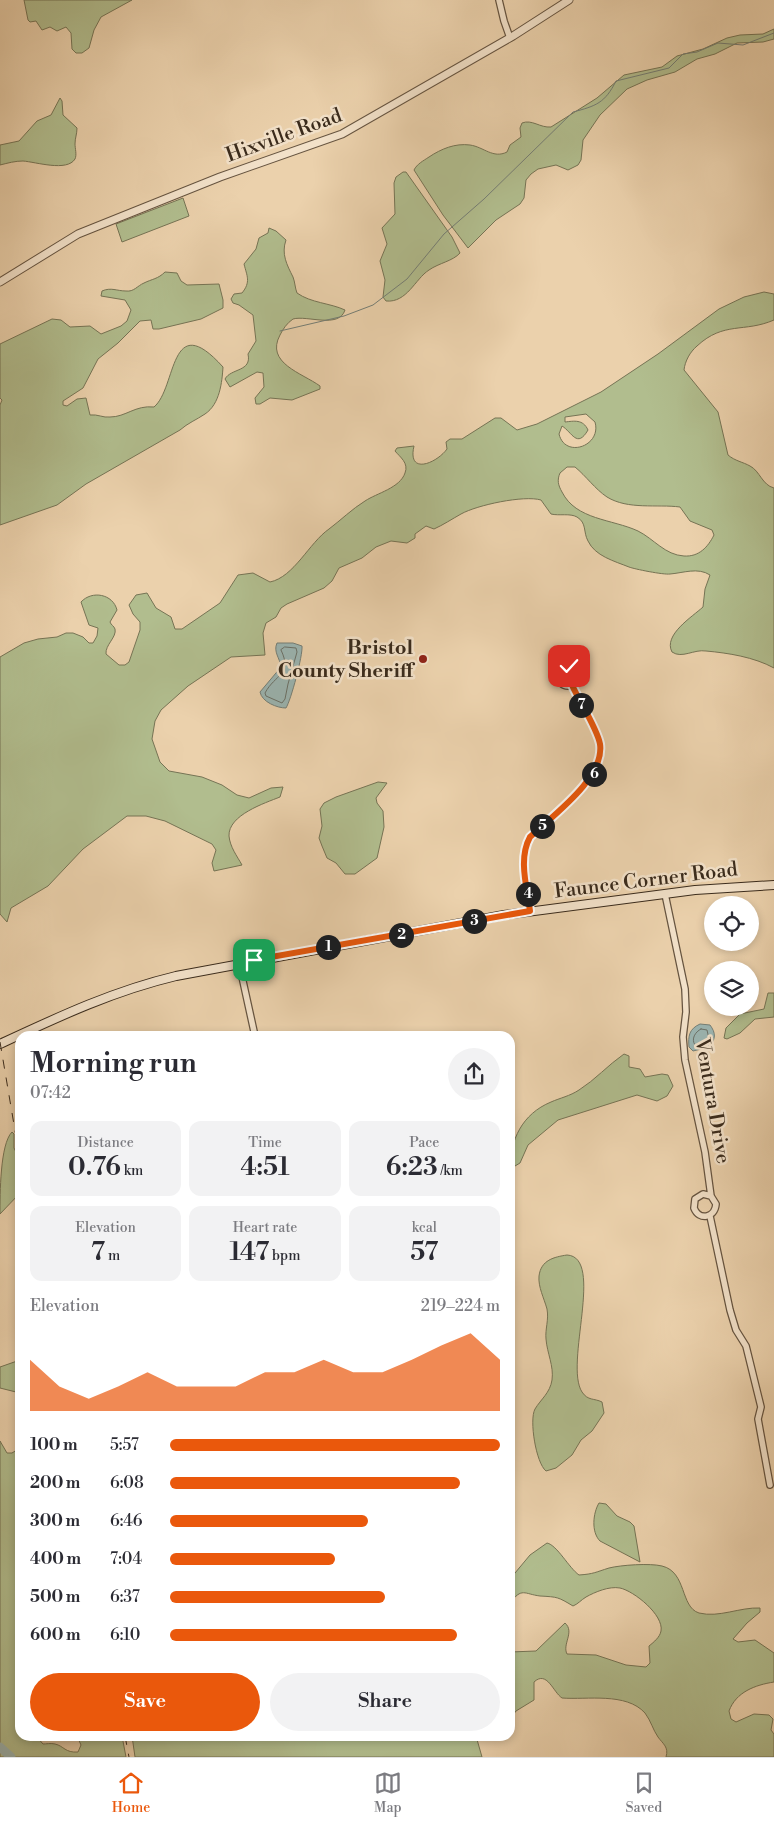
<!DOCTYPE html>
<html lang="en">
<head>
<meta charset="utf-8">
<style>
	body { margin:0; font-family:"Libre Bodoni",serif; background:#f2f2f3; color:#2b2b33; height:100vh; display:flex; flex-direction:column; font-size:19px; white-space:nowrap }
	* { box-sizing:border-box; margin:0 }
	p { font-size:16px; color:#7c7c81 }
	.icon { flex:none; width:28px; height:28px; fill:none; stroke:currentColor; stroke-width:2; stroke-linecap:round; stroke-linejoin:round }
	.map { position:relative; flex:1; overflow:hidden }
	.sheet { position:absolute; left:15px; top:1031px; width:500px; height:710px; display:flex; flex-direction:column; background:#fff; border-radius:15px; box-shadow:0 2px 8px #0003 }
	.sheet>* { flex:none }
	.buttons { position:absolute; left:704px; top:896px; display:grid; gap:10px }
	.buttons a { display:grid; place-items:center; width:55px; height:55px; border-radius:50%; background:#fff; box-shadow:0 2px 8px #0003; font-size:25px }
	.pin { position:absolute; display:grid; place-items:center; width:42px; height:42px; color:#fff; margin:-21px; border-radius:10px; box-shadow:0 2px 8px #0006 }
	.km { position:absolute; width:25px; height:25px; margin:-12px; border-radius:50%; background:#222; color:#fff; font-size:14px; line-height:25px; text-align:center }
	.round { display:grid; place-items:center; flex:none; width:52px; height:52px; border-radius:26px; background:#f2f2f3 }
	.head { display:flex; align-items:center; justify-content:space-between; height:85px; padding:0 15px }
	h1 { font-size:28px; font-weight:600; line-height:38px }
	.figures { display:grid; grid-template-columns:repeat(3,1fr); gap:8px; height:85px; padding:5px 15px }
	.figures div { display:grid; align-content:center; border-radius:12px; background:#f2f2f3; text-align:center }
	.figures b { font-size:25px; font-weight:600 }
	.figures small { font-size:14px; font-weight:400 }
	.figures p { font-size:14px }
	.chart { height:140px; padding:10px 15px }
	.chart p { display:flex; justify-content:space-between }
	.chart svg { width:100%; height:90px; margin-top:5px; fill:#ea580c; opacity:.7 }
	.button { display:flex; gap:10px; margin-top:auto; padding:10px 15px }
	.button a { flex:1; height:58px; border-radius:30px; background:#ea580c; color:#fff; font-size:20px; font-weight:600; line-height:58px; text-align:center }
	.button a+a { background:#f2f2f3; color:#2b2b33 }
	ul { padding:0 15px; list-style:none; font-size:16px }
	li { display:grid; grid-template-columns:80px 60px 1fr; align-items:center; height:38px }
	li i { height:12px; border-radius:6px; background:#ea580c }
	.menu { display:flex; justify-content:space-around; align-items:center; height:70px; border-top:1px solid #e1e1e2; background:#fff; font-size:14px; color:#7c7c81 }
	.menu a { display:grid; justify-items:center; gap:2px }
	.menu .selected { color:#ea580c }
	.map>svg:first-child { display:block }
	.green { fill:#b1bd8e; stroke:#767455; fill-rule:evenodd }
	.water { fill:#9bb5b2; stroke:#747e76 }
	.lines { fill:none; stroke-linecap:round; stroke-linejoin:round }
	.shore { stroke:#6a7067; stroke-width:1 }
	.stream { stroke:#747e76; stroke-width:1 }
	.river { stroke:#9bb5b2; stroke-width:9 }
	.minor-casing { stroke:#665440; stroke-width:8 }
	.tertiary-casing { stroke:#665440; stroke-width:9 }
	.secondary-casing { stroke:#3a2b1c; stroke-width:10 }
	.minor { stroke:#f2e1c9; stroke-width:5.5 }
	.tertiary { stroke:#f2e1c9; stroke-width:7 }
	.secondary { stroke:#f2e1c9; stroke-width:8 }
	.rail { stroke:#3a2b1c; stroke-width:1; stroke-dasharray:9 9; stroke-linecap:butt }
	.route-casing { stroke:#fff; stroke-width:10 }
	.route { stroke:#ea580c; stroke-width:6 }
	.poi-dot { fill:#8f2418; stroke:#f2e1c9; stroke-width:2 }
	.labels { text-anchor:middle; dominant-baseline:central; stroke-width:5; stroke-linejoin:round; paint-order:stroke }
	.street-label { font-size:20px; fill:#3a2b1c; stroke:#f2e1c9 }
	.poi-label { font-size:20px; font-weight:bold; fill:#3a2b1c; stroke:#f2e1c9; text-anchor:end }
</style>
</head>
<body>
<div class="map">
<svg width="774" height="1757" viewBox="0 0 774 1757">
	<rect width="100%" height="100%" fill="#ebd1ac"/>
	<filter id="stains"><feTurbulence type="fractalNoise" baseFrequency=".004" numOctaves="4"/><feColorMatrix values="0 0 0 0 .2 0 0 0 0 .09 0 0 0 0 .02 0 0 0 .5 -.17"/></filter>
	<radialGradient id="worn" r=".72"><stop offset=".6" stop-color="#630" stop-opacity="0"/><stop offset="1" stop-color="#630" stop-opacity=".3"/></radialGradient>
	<path class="green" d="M24,0H132L101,17L94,30L89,48L82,53H76L72,49L71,33L66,27L57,31L50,27L42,30L36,21L30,22L28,20Z
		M774,29V39L763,42L737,43L715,54L697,59L675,72L647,80L627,89L600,115L583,140L581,160L578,165L568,170L556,165L538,169L531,174L526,180L524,198L520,204L496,220L468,248L443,215L414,170C417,164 423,161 429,157C441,149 455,143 470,145C484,147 493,159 507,152L510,145L521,137L520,128L522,123C532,119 540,128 551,127L597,98L624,75L662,67L677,56L703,49L727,38L740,35L763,34Z
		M60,98L62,101L63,115L77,128C77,134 75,138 75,144C75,148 77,155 75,159C67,172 36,162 23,161C15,161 8,163 0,165V145L19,141L37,121L51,115Z
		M403,172H406L452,237L460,253C453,261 439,263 429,270C415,279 407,303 386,301L383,297L385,280L380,261L387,244L382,228L395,214L394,183L396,177Z
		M183,198L189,216L122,242L116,224Z
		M269,228L276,231L286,240C281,254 287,265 293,277C295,282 295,288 297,293C311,303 330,303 345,310C339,329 307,315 293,319C287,323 283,329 280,335C265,363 302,373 320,386V389L292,400L270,398L260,404H256L255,398L264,387L263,373L257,372L230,387L225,379C231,368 252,372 248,354L256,341L253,315L239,305L233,303L231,299L234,294L242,293C251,282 247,276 244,264L256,249L259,238L268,233Z
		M165,272L177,273L181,281L187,285L219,284L223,300V308L201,319L159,329H153L151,320L140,321L118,343L98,359L83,388L63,401V405L67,406L77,399L86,398L90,415C98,414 103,418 110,417C126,417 135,405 154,407C177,388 169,307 223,367C222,382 220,404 205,414C196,420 188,423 180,430L86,484L57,505L0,525V405L2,400L0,398V344L52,319L61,320L70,327L90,326L101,334L121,326L127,321L131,310L125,300L101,296L102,291C111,287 117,291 126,291C134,292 137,286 144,283C152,279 158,279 165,272Z
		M764,292L774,294V320C744,333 724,321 697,346C690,352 685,361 684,370L718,412L728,455C735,461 743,462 750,466C760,471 762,485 774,488V668C754,657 728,653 706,651C694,649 682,659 672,652C663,635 692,617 703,607L705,589L710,575C698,567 683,573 670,574C664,575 634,569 629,567C614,561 595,556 588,541C583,532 587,523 577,517C570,513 559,516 551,514L541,500C524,495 477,505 461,514C452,519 443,525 434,529L426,526L415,534V538L407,543L391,541L376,547L362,558L339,568L332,581L324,588L287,604L281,608L276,617L266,623L263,633L265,655L231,657L188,686L161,710L155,721L152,739L160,762L169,771L202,777L222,785L237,795L249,798L271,788L283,787L280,797C265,803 228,815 229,836C230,847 237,856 242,865L214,871L212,863L216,850L212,844L165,821L146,816H127L83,849L48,886L11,908L7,922L0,914V657L24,643L38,639L57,637L66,633H73L83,637L89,643H93L97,636L98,628L89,625L81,602C92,590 113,594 117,610L110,622C111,625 114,626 115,629C117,637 105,645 106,654L119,665H125L129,662L140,630V622L133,614L129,605L136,595L147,593L156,608L171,617L175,629H182L220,603L238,575L253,573L270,582C294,577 309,543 329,529C341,520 352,509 365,501C377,493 400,488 405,473C409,463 400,457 395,451L397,448L414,446C407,476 437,463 447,449L446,442L450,439H462L495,418H501L517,430L537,424L601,392L658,354L719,309L744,297ZM586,414L595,422C602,446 565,459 559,434L562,426C572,432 577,449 588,430C583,419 574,421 565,422V417ZM567,467H575C586,476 595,489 607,497C628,510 657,504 680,507L690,521L712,530L714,535C708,547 699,557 684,556C665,555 654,539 638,531C612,519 576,520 562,492C558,485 557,480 560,473Z
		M378,782L387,783L376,798L377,803L383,811L384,827L377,858L355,874H345L336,863L327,858L322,846L319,838L322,826L320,809L324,803L336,797Z
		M768,993H774V1017L755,1019L740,1033L727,1039L724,1038L726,1028L740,1014L764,1009Z
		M624,1054L629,1056V1067L640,1069L645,1077L662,1074L668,1075L673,1086L667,1096L657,1101L637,1095L558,1120L528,1145L520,1163L510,1169C510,1140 522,1114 551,1102C560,1098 570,1096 579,1090C595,1080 608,1065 624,1054Z
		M12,1132L14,1134V1148L20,1160V1193L0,1214C0,1194 0,1144 12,1132Z
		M567,1255C605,1257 564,1364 582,1392C588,1401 594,1398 602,1402L604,1413L592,1431L581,1440L572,1455L556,1468L546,1471C536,1463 529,1420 535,1409C541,1399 550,1393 552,1380C554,1366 547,1353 546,1339C545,1329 549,1320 547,1309C544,1298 538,1287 539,1276C541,1260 554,1257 567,1255Z
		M20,1360V1393L0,1388V1367Z
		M0,1441L7,1453H12L20,1448V1736H36L43,1744C46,1744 51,1743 55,1744C64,1746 65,1753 78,1752L81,1745L77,1736H122L126,1757H0Z
		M599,1503L606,1504L617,1516L630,1522L634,1526L640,1562L600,1541C591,1532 593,1513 599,1503Z
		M547,1543C557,1545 569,1568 579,1575C594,1574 596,1572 609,1568C621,1565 650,1563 662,1566C687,1572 680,1607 699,1613C719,1618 740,1607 760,1608V1612L747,1623L733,1639L738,1642L755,1640L774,1653V1682C755,1685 736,1692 729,1711L731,1719L736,1722L754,1714L769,1715L773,1719L771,1730L774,1734V1757H666C669,1747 663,1744 658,1737C653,1730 651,1721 645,1713C626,1692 587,1700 562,1698C553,1692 547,1670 534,1682V1700L516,1711L510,1719V1652L536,1651L565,1623C575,1632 562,1644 567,1654L596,1655L626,1665L646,1667L650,1663L649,1646C654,1642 660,1637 661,1631C664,1615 634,1591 620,1588C609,1586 595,1592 586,1597C581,1600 578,1604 573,1606C558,1597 558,1597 540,1596C524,1594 522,1587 510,1603V1579L530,1555Z
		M132,1736H476L482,1757H135Z"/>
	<path class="water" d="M277,643H293L302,646C303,655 291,700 286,708C277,708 262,702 260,692L281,667C280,658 273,652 277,643Z
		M700,1024L710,1025C716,1033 716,1039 709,1047L693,1051L689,1047C688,1036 689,1029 700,1024Z"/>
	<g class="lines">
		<path class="shore" d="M285,647L296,648L297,652L288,684L285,699L282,703L266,696L265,693C275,674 293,675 281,650Z
			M701,1029L707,1030L709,1039L706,1042L695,1045C691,1039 695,1032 701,1029Z"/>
		<path class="stream" d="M280,331L344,316L373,305L407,279L444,234L484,199L573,112C596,106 605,103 616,81L669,68L683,54L697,52L718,43L743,45L774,33"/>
		<path class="river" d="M0,1747L11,1757"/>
		<g class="minor-casing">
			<path id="minor" d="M499,0L504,21L510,38
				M558 676a10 10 0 1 1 20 0a10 10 0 1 1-20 0Z
				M665,894L685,989L686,1012L683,1037L685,1060L705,1152L711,1196L716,1204C715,1218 699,1221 694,1208L695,1199L703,1194L711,1196
				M531,911C527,887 518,859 530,837C553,815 606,779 600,744C597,728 579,701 572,685
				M239,963L255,1036
				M710,1216L730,1310L736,1330L746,1346L761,1407L758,1419L770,1485"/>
		</g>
		<g class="tertiary-casing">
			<path id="tertiary" d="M0,282L78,234L220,177L342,134L513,36L569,0"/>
		</g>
		<g class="secondary-casing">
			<path id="secondary" d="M0,1044C58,1017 113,991 176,976L504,915L695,890L774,885"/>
		</g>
		<use href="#minor" class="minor"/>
		<use href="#tertiary" class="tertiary"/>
		<use href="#secondary" class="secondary"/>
		<path class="rail" d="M0,1042L20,1160
			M125,1736L129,1757"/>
	</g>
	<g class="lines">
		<g class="route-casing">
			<path id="route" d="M254,960L530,911C527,887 518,859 530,837C553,815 605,778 600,744C597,728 579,701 572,685L578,677L577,671L569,666"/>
		</g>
		<use href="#route" class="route"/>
	</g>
	<circle class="poi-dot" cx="423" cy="659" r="5"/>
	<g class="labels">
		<g class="street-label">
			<text transform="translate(284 136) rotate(-20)">Hixville Road</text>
			<text transform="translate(646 881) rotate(-7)">Faunce Corner Road</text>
			<text transform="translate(712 1101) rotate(80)">Ventura Drive</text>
		</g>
		<g class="poi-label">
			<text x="413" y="648">Bristol<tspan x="413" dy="23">County Sheriff</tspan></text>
		</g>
	</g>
	<rect width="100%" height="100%" filter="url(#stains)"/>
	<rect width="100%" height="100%" fill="url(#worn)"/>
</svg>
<div class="buttons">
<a><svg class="icon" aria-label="locate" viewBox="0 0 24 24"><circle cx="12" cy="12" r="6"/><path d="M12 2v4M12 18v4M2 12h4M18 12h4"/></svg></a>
<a><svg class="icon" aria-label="layers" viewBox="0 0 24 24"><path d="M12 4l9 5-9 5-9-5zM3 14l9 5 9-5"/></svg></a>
</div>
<div class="pin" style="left:254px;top:960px;background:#1e9e55"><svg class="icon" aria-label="arrive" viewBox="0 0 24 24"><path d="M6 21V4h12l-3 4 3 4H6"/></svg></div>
<div class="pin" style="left:569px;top:666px;background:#d93025"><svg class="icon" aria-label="check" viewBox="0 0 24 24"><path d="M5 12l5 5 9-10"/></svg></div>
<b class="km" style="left:328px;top:947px">1</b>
<b class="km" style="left:401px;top:935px">2</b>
<b class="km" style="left:474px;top:921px">3</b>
<b class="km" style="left:528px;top:894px">4</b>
<b class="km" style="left:542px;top:826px">5</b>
<b class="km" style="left:594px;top:774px">6</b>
<b class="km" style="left:581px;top:705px">7</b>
<section class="sheet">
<div class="head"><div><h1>Morning run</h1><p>07:42</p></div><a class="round"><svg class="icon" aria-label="share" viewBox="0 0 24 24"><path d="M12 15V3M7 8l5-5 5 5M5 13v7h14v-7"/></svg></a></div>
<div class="figures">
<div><p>Distance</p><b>0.76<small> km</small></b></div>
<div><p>Time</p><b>4:51</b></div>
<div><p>Pace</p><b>6:23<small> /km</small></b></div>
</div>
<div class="figures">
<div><p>Elevation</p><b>7<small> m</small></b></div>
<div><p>Heart rate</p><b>147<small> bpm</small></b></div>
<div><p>kcal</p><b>57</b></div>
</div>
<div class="chart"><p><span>Elevation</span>219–224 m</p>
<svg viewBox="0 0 160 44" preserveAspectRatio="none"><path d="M0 44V19L10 32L20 38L30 32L40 25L50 32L60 32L70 32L80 25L90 25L100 19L110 25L120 25L130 19L140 12L150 6L160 19V44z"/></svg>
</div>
<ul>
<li><b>100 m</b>5:57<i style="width:100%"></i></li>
<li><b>200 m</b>6:08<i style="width:88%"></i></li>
<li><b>300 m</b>6:46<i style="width:60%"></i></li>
<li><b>400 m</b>7:04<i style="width:50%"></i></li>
<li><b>500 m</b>6:37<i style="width:65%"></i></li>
<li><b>600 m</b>6:10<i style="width:87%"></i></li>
</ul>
<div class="button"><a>Save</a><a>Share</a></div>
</section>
</div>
<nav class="menu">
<a class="selected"><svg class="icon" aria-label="home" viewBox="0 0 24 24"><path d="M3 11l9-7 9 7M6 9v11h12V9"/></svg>Home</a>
<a><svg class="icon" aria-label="map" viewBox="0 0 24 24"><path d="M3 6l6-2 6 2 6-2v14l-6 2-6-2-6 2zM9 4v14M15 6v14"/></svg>Map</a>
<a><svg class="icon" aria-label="saved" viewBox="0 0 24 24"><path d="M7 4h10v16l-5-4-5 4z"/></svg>Saved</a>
</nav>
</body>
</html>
